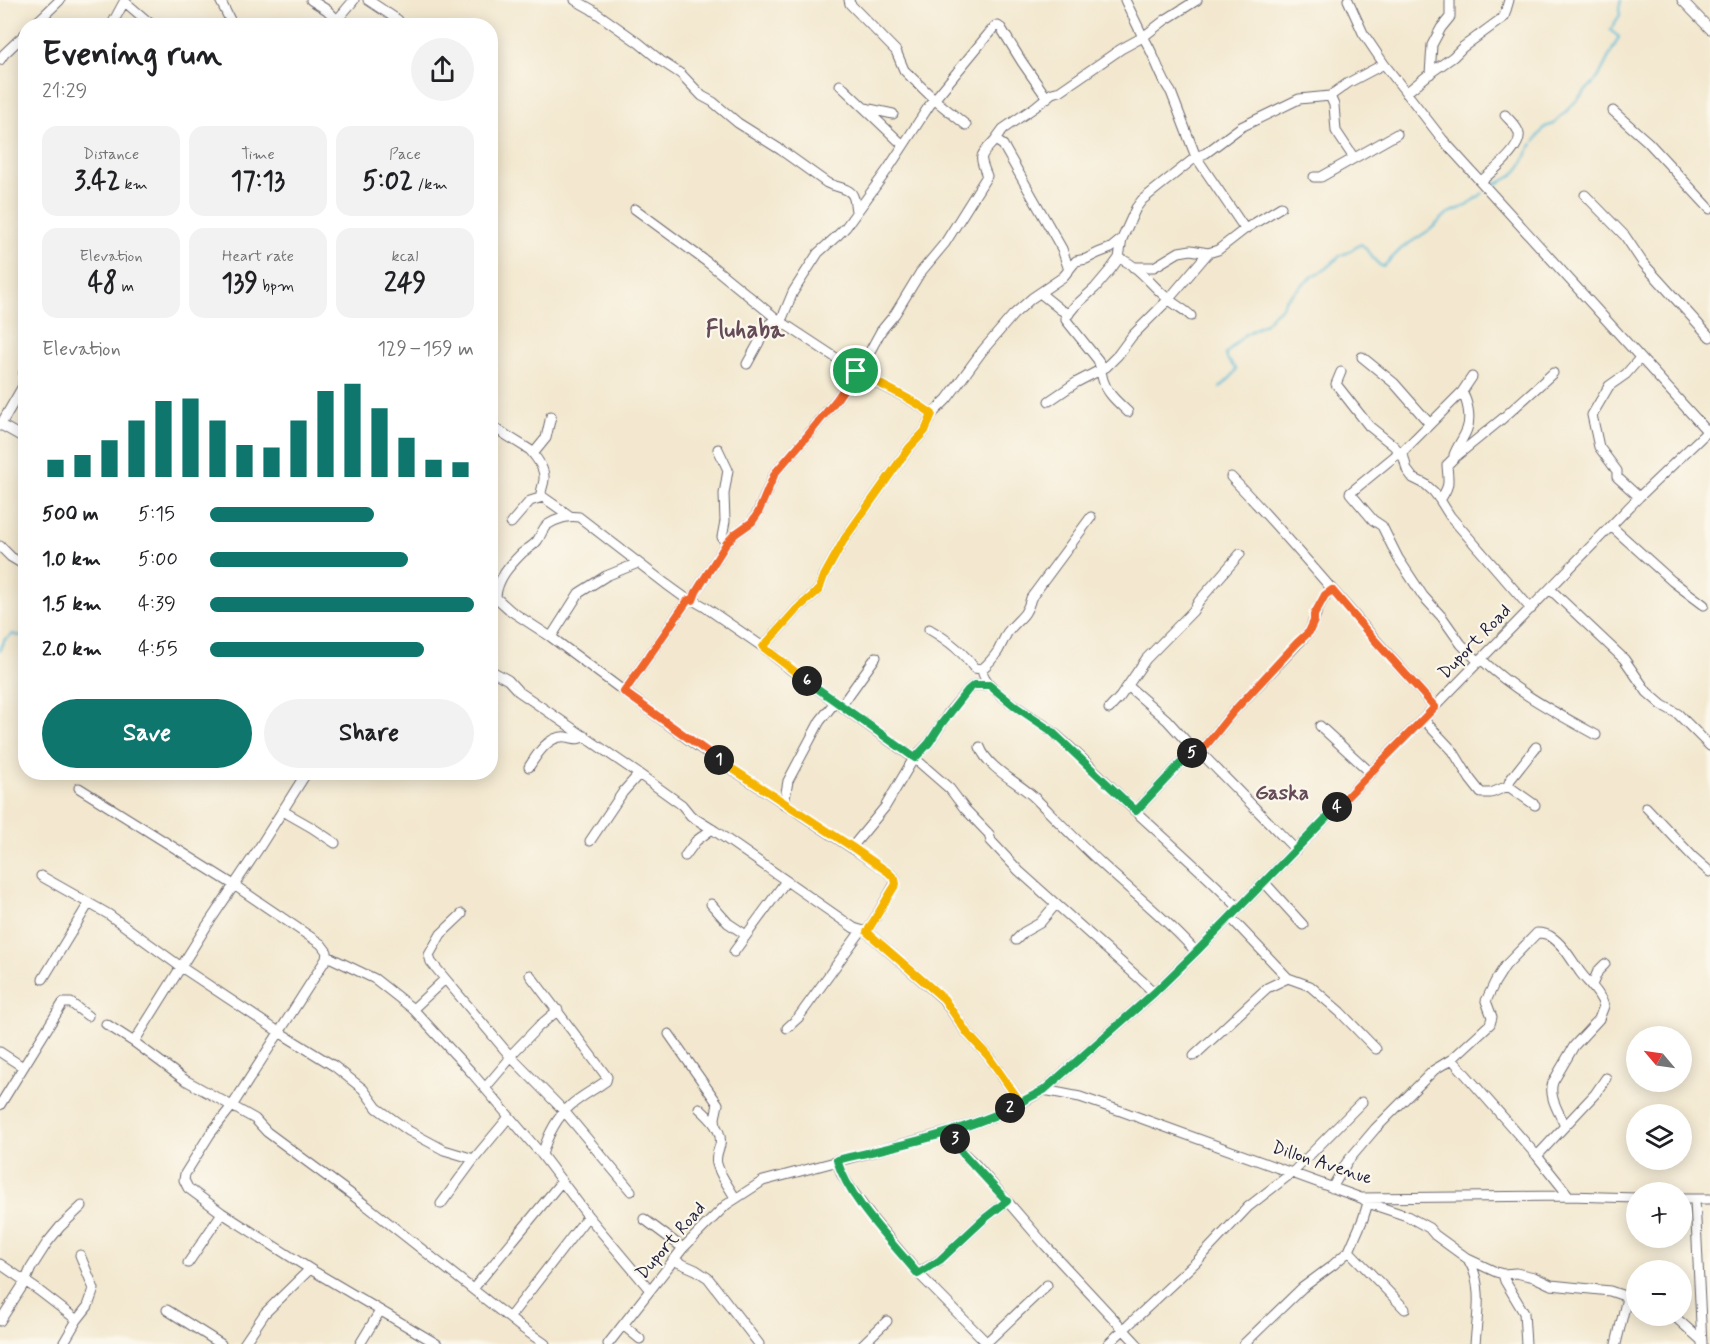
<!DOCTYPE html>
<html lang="en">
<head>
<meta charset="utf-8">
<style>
	body { margin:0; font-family:Mynerve,sans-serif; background:#f2f2f2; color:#202124; height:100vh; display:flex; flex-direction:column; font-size:22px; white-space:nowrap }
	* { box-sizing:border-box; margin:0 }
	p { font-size:20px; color:#757577 }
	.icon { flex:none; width:33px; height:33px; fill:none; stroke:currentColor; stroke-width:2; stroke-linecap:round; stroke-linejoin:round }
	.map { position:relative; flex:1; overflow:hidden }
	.drawer { position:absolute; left:18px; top:18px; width:480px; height:762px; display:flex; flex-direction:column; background:#fff; border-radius:24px; box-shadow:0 3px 15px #0003 }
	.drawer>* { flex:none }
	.needle { width:39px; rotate:299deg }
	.buttons { position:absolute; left:1626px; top:1026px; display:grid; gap:12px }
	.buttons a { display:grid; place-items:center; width:66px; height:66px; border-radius:50%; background:#fff; box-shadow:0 3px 15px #0003; font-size:30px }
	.pin { position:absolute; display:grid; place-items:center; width:51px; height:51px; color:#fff; margin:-26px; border:3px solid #fff; border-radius:50%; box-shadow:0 2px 6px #0007 }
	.km { position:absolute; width:30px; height:30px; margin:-15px; border-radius:50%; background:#222; color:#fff; font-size:16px; line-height:30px; text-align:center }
	.round { display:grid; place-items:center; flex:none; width:63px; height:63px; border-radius:32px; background:#f2f2f2 }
	.summary { display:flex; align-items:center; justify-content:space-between; height:102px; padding:0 24px }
	h1 { font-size:33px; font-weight:800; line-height:45px }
	.metrics { display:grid; grid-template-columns:repeat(3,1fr); gap:9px; height:102px; padding:6px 24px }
	.metrics div { display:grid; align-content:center; border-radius:15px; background:#f2f2f2; text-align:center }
	.metrics b { font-size:26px; font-weight:800 }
	.metrics small { font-size:16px; font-weight:400 }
	.metrics p { font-size:16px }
	.chart { height:168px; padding:12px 24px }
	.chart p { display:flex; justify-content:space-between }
	.chart svg { width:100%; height:108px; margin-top:6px; stroke:#0f766e; stroke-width:6 }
	.button { display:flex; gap:12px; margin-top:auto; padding:12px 24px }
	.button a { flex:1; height:69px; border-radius:36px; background:#0f766e; color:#fff; font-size:24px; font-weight:800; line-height:69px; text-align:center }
	.button a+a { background:#f2f2f2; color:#202124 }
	ul { padding:0 24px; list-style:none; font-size:20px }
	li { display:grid; grid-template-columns:96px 72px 1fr; align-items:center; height:45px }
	li i { height:15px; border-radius:8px; background:#0f766e }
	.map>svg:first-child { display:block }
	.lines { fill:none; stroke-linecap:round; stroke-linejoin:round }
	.stream { stroke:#5abad8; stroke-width:2 }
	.minor-casing { stroke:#6b676f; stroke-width:11 }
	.minor { stroke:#fff; stroke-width:9 }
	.split-1-casing { stroke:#fff; stroke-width:12 }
	.split-2-casing { stroke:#fff; stroke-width:12 }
	.split-3-casing { stroke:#fff; stroke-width:12 }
	.split-4-casing { stroke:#fff; stroke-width:12 }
	.split-5-casing { stroke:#fff; stroke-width:12 }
	.split-6-casing { stroke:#fff; stroke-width:12 }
	.split-7-casing { stroke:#fff; stroke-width:12 }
	.split-1 { stroke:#f0652b; stroke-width:8 }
	.split-2 { stroke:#f5b400; stroke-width:8 }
	.split-3 { stroke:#22a559; stroke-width:8 }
	.split-4 { stroke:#22a559; stroke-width:8 }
	.split-5 { stroke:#f0652b; stroke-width:8 }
	.split-6 { stroke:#22a559; stroke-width:8 }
	.split-7 { stroke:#f5b400; stroke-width:8 }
	.labels { text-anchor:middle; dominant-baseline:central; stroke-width:4.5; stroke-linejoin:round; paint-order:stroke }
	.street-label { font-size:18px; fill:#22223b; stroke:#fbf7ec }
	.quarter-label { font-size:21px; font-weight:bold; fill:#644b57; stroke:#fbf7ec }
	.district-label { font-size:24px; font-weight:bold; fill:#644b57; stroke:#fbf7ec }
</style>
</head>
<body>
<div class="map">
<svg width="1710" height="1344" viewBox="0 0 1710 1344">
	<rect width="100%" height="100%" fill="#fbf7ec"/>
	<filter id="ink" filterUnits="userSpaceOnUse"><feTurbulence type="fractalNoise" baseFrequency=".0167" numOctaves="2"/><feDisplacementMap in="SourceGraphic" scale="12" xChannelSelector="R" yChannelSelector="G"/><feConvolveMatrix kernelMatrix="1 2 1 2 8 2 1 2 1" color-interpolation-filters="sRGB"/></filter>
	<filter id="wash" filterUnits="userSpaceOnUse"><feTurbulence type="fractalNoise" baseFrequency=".008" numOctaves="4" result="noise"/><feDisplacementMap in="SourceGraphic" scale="24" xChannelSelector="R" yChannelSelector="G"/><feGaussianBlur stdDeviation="1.35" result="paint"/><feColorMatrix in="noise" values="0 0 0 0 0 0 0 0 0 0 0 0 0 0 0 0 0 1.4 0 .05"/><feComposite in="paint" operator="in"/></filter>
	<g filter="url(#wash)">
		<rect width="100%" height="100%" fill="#f3e8cf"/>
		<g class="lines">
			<path class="stream" d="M1535,141L1545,127L1554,124L1598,78L1619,37L1610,30L1620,15L1619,9L1621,0
				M1493,185C1504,181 1515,176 1521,166C1526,159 1526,152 1533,144
				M1220,388L1232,376L1236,369L1227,359L1226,354L1244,335L1266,323L1274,313L1281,308L1286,299L1313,276L1324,270L1341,255L1347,253L1361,244C1369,250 1373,262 1383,267L1402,248L1431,229L1447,214L1468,205L1483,193
				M0,651L5,639L13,634L18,636L26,634"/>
		</g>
	</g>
	<g filter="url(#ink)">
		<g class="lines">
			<g class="minor-casing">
				<path id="minor" d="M220,0L233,26
					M311,0L327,10L335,18L338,19L354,0
					M368,0L398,20
					M575,0L591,9L639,43L661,61L681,74L702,96L713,102L738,123L781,150L827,183C835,187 850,188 853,196C855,200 855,206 856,211
					M849,0L850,4L896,51L904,70L909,75L935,100L966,125
					M1348,0L1363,33L1384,64L1443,140L1707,431
					M1682,0L1710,29
					M125,2L153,26
					M33,26L60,0
					M111,26L125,0
					M0,60L4,54L26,33
					M1430,74L1432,45L1441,28L1450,17V0
					M840,85L903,145
					M1406,93L1433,71L1453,57L1463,47L1504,17L1509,0
					M1330,96L1334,105L1336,131L1354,158
					M865,108L893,114
					M1613,111L1648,142L1710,209
					M995,140L1003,129L1035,107L1052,93L1060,91L1121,49L1143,37L1125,0
					M1314,177H1321L1397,134
					M1481,181C1491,173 1522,148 1519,134C1518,127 1510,121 1505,115
					M1585,195L1625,236L1643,263L1710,337
					M635,209L707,262L777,319L856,371L837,399L808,435L775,473L758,512L752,522L735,534L726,544L696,592L693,600
					M1245,229L1196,157L1206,153L1241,127L1299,99L1330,96L1348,83L1384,64
					M1122,239L1119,258L1111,269L1095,288L1075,306L1066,317V320L1098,360C1101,367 1101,373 1103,380C1107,394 1119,403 1128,412
					M1119,258C1139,266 1151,285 1167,298C1175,305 1184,309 1191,316
					M1133,267H1154L1179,252L1191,250L1208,253L1218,250L1245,229L1281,207
					M1040,293L1061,310L1069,314
					M781,321L793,292L818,253L837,236L846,227L888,169L929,106L995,26H998L1001,28L1022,62L1047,98
					M1362,357L1394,383L1430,424
					M747,364L769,324L777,319
					M1341,372L1336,384L1369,426L1394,446L1404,458L1407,470L1413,478L1425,484L1434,492L1440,500L1450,516L1531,609
					M1472,377L1462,392L1400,454L1395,456L1350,493L1373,520L1382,526L1398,558L1423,596L1442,617L1461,644L1479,662
					M1049,401L1077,382L1106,367L1118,355L1132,336L1168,300L1208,253
					M932,414C909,396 881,387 856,371L869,353L881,331L895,314L920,273L945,243L987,176C978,154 980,157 995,140L1003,145L1062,249L1069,270
					M1,425L26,439
					M490,425L530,450C536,457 545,469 544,479C544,484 541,489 541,494L543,497
					M0,426L23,386L24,372L26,369
					M718,449L728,470L724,494L725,521L722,537L726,544
					M533,454L546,438L551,416
					M1454,455C1457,446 1464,438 1467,429C1471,418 1468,402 1462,392
					M1231,477C1302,550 1366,632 1435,707
					M1639,497L1617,477V471L1599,447L1592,415L1609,386L1626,374L1640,358
					M1440,500C1451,484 1448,482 1447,465L1454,458L1502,419L1553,373
					M511,523L530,501L543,497L570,516
					M1611,526L1672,581L1704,605
					M0,546L11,557L26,566
					M1550,589L1624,659L1647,692L1662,705L1678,714L1710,746
					M492,594L511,611L551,637L700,748L888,872L895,879V884L867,932
					M496,597C497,579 510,565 522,553C527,549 533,546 537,541C541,536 542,529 547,525C556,519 569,515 579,517L666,584L688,600H693L705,607L763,647L790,669L919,762L950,789L965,809L989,834L991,841L1019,871L1141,980L1154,993
					M929,629C946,639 963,651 974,668L982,669
					M551,637L579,593L606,576L638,563
					M763,647L797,609L819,590L824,576L845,538L909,448L925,431L932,414L947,399L983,350L1013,315L1032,298L1063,277L1076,261L1086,259L1098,253L1111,248L1122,239L1136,208L1142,200L1196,157L1171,92C1159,76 1155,54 1143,37L1165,20L1197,0
					M1481,659C1514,691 1556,713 1596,735
					M982,669C983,690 1033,716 1049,729C1079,753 1107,783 1135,811C1170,843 1205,874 1239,908
					M982,669C988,664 994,657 998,651C1001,645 1004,639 1007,633C1018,618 1026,618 1031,598L1091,517
					M490,670L508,680L518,691L639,774L682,805L691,816L715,831L854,928L867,932L943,999L967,1033L988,1056L1021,1103
					M1128,686L1167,720L1195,751L1202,754L1296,850
					M624,692L688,600
					M841,706L876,657
					M1109,709L1120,697L1146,659L1193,611L1199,601L1240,554
					M1423,719L1453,751L1470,779L1481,793H1491L1508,786L1535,805
					M1320,726L1371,773
					M980,747C988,769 1020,783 1036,799C1058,821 1079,843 1102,864C1133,893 1168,920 1196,952
					M1200,753L1233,712L1309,632C1316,617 1318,600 1332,590
					M529,767C537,754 549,735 566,737C575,738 577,741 585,736
					M1508,786L1510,780L1536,747
					M79,788L234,885L321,944L327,952L326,959L232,1106L255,1119L267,1132L367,1206L518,1325L545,1344
					M784,804L788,781L820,721L835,702
					M1646,807L1694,858L1710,872
					M283,811L311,827L335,843
					M1136,811L1179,765L1195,751
					M590,841L623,792L639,774
					M852,847L885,807L914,758L929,743L950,711L968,690L974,685H989
					M685,856L696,841L712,829
					M41,876L108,914L181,967L279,1032L334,1066L363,1089L377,1108L409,1131L444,1150L474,1159L509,1117
					M1265,883L1303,925
					M711,904L728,923L746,935
					M462,914L441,934L429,955L431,962L510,1056L508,1061L485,1088
					M1230,917L1288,978L1310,986L1340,1012L1376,1049
					M1016,940L1024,932L1040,923L1056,904
					M734,952L786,881
					M326,959L327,956L375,979L413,1009L445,979
					M530,975L607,1077L606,1081C595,1089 580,1097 571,1105C556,1118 547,1137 542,1155
					M43,979L89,903
					M1592,985L1598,971L1605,964
					M413,1009L472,1073L542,1155L588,1216L650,1290
					M558,1010L538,1027L510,1056L564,1111L631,1191
					M106,1024L134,1042L185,1080L232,1106L210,1134L185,1174L184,1180L188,1188L222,1213L310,1269L437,1344
					M787,1028L798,1018L861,931
					M669,1034L718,1104L715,1118L716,1127
					M134,1042L206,927L259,848L307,772
					M0,1052L23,1067
					M1194,1056L1267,988L1288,978
					M1452,1059L1537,1156L1569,1196
					M1044,1090L1080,1097L1121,1111L1361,1198L1569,1196L1636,1198
					M0,1105L63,1003H71L88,1016
					M699,1108C710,1118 723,1130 720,1145C718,1151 715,1157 717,1164C720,1176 730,1188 735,1198
					M1565,1126L1595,1094L1606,1078
					M952,1131L956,1146L976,1165L1045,1245L1137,1344
					M837,1160L841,1173L849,1186L872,1218L918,1273L988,1344
					M1332,1188L1347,1162L1375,1129L1434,1070L1452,1059L1490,1024L1492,1017L1486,1001L1495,982L1505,966L1537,933C1542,933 1545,933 1550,936C1563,944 1571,959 1580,972C1588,983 1600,992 1604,1006L1599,1019L1574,1046L1553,1082C1548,1097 1559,1112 1565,1126L1537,1156
					M1363,1199L1368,1203L1363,1219L1349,1251L1405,1309
					M1682,1199H1710
					M1695,1200L1702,1344
					M1368,1203L1407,1216L1429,1228L1435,1235L1468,1259L1496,1272L1503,1274L1516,1273L1534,1277L1551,1285L1610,1291L1636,1300
					M441,1204L474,1159
					M644,1219L683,1248
					M1468,1259C1484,1285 1477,1316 1475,1344
					M673,1260L696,1270L708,1278L759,1344
					M188,1263L222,1213
					M0,1264L38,1290L77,1320
					M918,1273L940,1260L984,1219L1007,1201
					M1503,1274L1505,1281L1524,1313L1526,1344
					M473,1289L562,1181
					M167,1310L221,1344
					M1674,1316L1702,1341
					M509,1318L588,1216
					M0,1321L25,1282L31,1268L47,1243L60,1227L82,1206
					M623,1325L640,1339
					M986,1343L1047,1285
					M63,1344L77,1320L88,1306L94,1289L80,1255
					M244,1344L265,1313L310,1269
					M360,1344L380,1311
					M608,1344L683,1248L726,1205L763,1181L952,1131L994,1116L1021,1103L1044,1090L1154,993L1196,952L1639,497L1710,429
					M863,1344L887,1321
					M1108,1344L1196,1262L1248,1207L1293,1172L1362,1102
					M1244,1344L1302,1288L1333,1265L1349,1251
					M1616,1344L1627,1298"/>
			</g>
			<use href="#minor" class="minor"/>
		</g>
	</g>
	<g class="lines" filter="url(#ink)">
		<g class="split-1-casing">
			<path id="split-1" d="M719,760L624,692L688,600H693L696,592L726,544L735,534L752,522L758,513L775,473L808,435L837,399L856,371"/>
		</g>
		<g class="split-2-casing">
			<path id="split-2" d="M719,760L852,847L888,872L895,879L896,884L891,892L867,932L944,999L967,1033L988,1056L1021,1103L1010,1108"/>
		</g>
		<g class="split-3-casing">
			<path id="split-3" d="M955,1139L956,1146L1007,1201L984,1219L940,1260L918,1274C891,1241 849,1200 837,1160C895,1146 956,1135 1010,1108"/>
		</g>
		<g class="split-4-casing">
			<path id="split-4" d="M955,1139L952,1131L994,1116L1044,1090L1154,993L1196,952L1337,807"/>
		</g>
		<g class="split-5-casing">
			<path id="split-5" d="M1192,753L1195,751L1200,753L1233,712L1297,643L1309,632L1314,621V615L1325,595L1332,590L1371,636L1435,707L1337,807"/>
		</g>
		<g class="split-6-casing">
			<path id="split-6" d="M807,681L915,758L929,743L942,723L968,690L974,685H989L1016,707L1050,730L1136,811L1179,765L1192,753"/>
		</g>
		<g class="split-7-casing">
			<path id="split-7" d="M807,681L763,647L797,609L819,590L824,576L845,538L909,448L925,431L932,414C909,396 881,386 856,371"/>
		</g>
		<use href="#split-1" class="split-1"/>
		<use href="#split-2" class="split-2"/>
		<use href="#split-3" class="split-3"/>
		<use href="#split-4" class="split-4"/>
		<use href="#split-5" class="split-5"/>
		<use href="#split-6" class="split-6"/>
		<use href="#split-7" class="split-7"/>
	</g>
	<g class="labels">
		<g class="street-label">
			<text transform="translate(1475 642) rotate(-46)">Duport Road</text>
			<text transform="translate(1322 1163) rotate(18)">Dillon Avenue</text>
			<text transform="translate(671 1241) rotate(-49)">Duport Road</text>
		</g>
		<g class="quarter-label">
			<text x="1282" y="793">Gaska</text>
		</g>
		<g class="district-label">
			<text x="745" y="330">Fluhaba</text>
		</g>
	</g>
</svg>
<div class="buttons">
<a><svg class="needle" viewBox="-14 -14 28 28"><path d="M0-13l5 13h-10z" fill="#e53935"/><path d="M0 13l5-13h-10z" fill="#757577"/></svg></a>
<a><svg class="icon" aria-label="layers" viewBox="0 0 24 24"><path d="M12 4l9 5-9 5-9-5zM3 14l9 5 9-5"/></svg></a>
<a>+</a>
<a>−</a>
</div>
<div class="pin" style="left:856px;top:371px;background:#1e9e55"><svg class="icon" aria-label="arrive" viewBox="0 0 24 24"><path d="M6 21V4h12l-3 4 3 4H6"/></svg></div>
<b class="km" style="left:719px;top:760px">1</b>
<b class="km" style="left:1010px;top:1108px">2</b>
<b class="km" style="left:955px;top:1139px">3</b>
<b class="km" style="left:1337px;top:807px">4</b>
<b class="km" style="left:1192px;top:753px">5</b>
<b class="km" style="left:807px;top:681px">6</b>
<section class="drawer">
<div class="summary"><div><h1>Evening run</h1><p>21:29</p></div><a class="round"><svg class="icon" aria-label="share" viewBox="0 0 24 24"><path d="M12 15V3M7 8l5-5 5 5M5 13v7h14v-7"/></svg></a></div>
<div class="metrics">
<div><p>Distance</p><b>3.42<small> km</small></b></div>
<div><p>Time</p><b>17:13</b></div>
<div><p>Pace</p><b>5:02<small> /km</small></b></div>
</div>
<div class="metrics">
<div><p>Elevation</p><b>48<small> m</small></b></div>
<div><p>Heart rate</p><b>139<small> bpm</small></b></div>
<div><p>kcal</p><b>249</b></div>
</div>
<div class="chart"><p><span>Elevation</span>129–159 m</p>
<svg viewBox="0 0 160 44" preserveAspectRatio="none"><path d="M5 44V37M15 44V35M25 44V29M35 44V21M45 44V13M55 44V12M65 44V21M75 44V31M85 44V32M95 44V21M105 44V9M115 44V6M125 44V16M135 44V28M145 44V37M155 44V38"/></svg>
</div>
<ul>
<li><b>500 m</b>5:15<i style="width:62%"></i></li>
<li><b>1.0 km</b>5:00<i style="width:75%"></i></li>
<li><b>1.5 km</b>4:39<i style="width:100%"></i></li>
<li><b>2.0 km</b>4:55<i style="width:81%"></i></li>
</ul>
<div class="button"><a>Save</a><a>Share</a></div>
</section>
</div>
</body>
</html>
